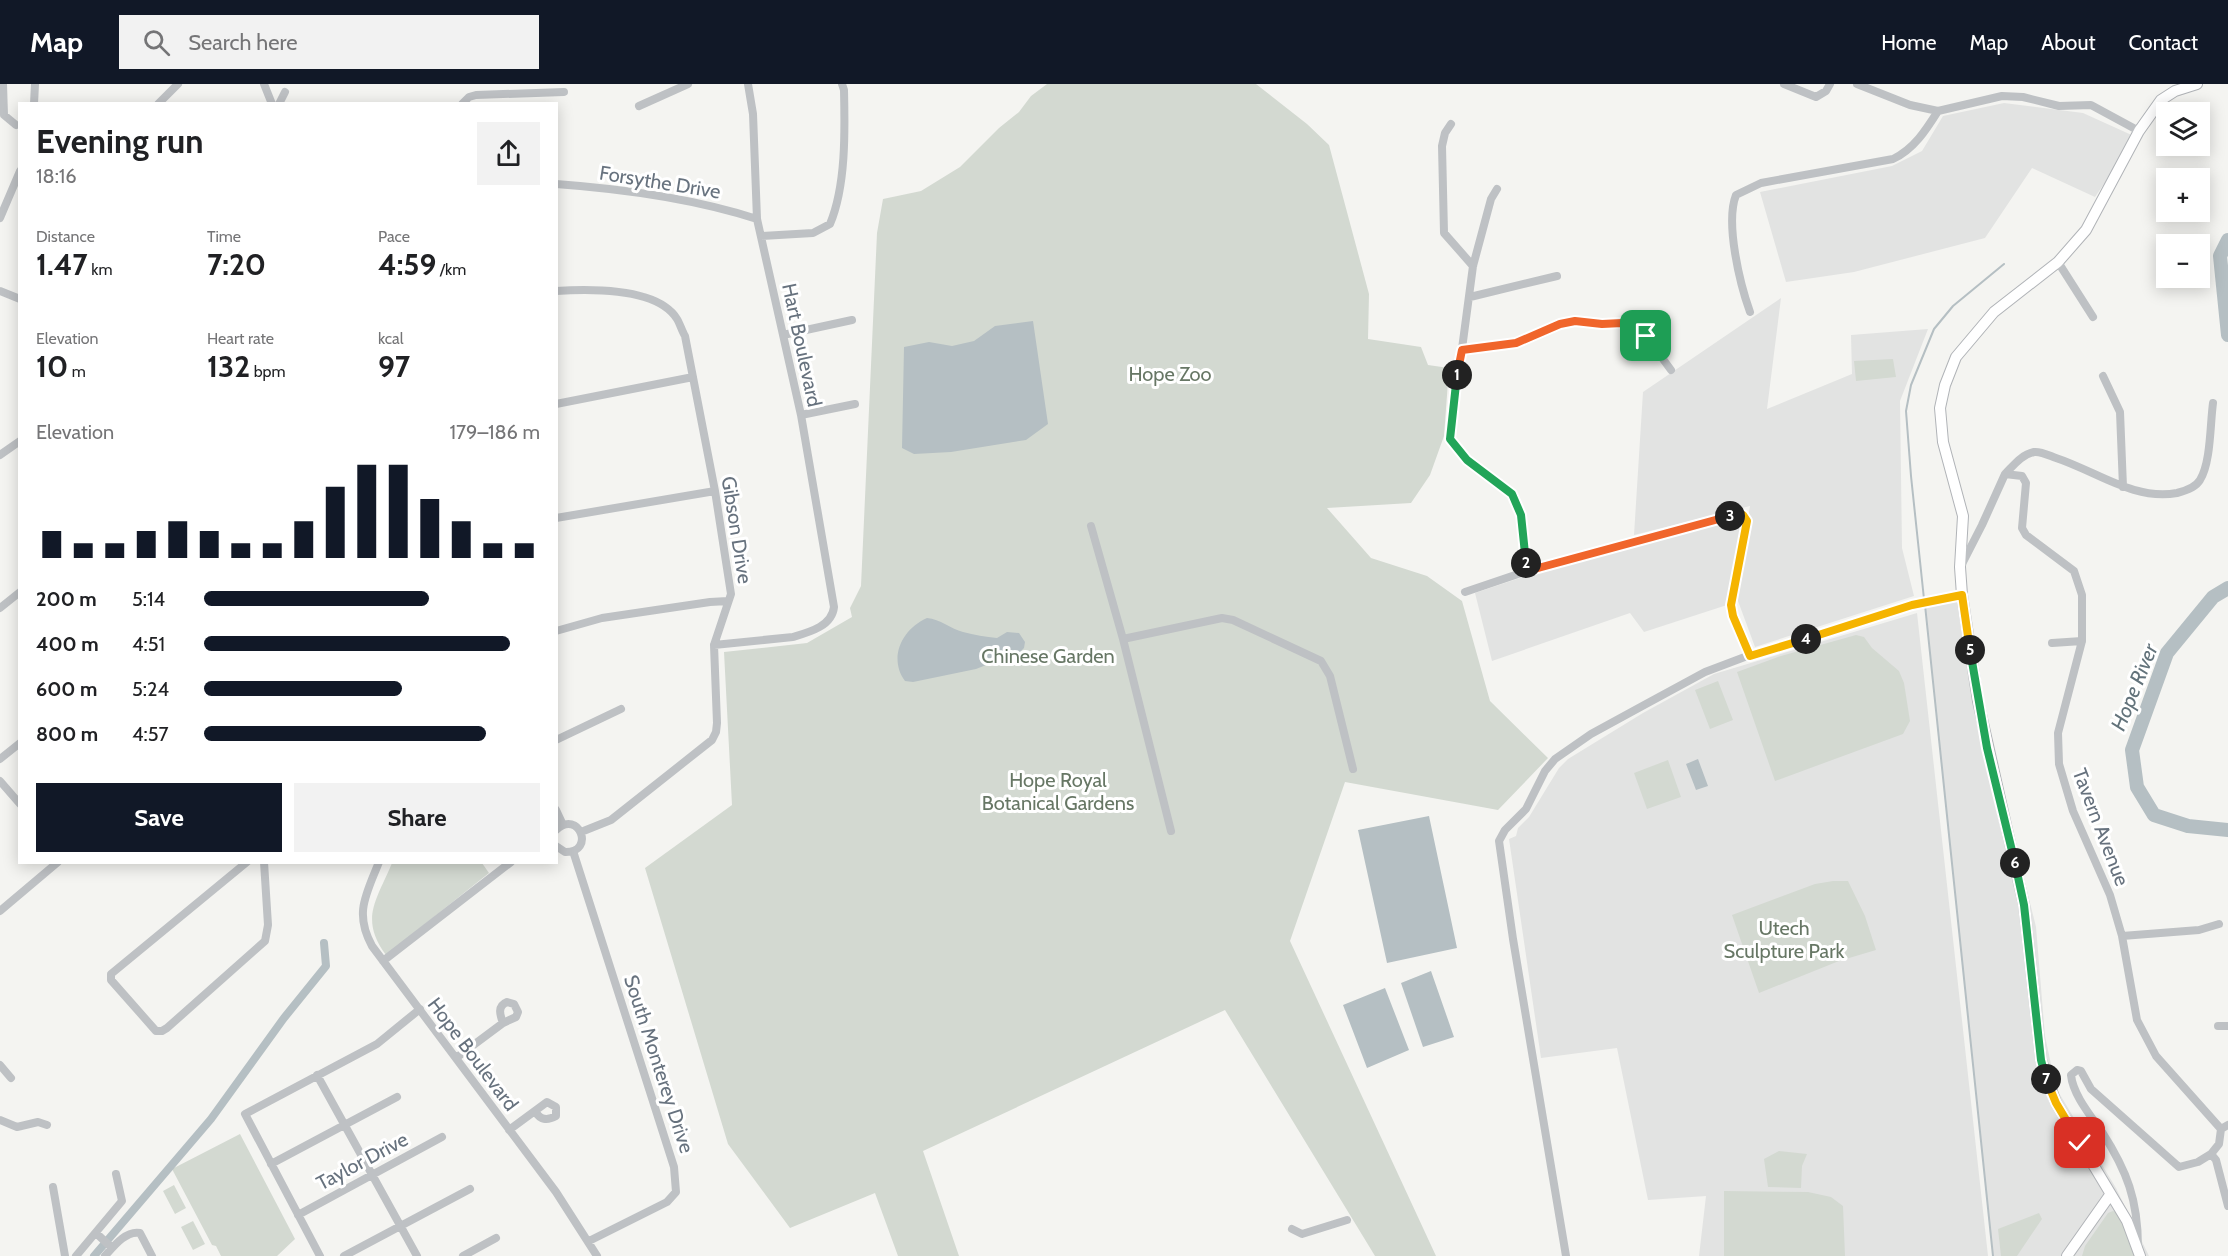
<!DOCTYPE html>
<html lang="en">
<head>
<meta charset="utf-8">
<style>
	body { margin:0; font-family:Cabin,sans-serif; background:#f2f2f2; color:#202124; height:100vh; display:flex; flex-direction:column; font-size:22px; white-space:nowrap }
	* { box-sizing:border-box; margin:0 }
	p { font-size:20px; color:#757577 }
	.icon { flex:none; width:33px; height:33px; fill:none; stroke:currentColor; stroke-width:2; stroke-linecap:round; stroke-linejoin:round }
	.map { position:relative; flex:1; overflow:hidden }
	.drawer { position:absolute; left:18px; top:18px; width:540px; height:762px; display:flex; flex-direction:column; background:#fff; border-radius:0px; box-shadow:0 3px 15px #0003 }
	.drawer>* { flex:none }
	.fabs { position:absolute; left:2156px; top:18px; display:grid; gap:12px }
	.fabs a { display:grid; place-items:center; width:54px; height:54px; border-radius:0px; background:#fff; box-shadow:0 3px 15px #0003; font-size:30px }
	.pin { position:absolute; display:grid; place-items:center; width:51px; height:51px; color:#fff; margin:-26px; border-radius:12px; box-shadow:0 3px 9px #0006 }
	.km { position:absolute; width:30px; height:30px; margin:-15px; border-radius:50%; background:#222; color:#fff; font-size:16px; line-height:30px; text-align:center }
	.round { display:grid; place-items:center; flex:none; width:63px; height:63px; border-radius:0px; background:#f2f2f2 }
	.summary { display:flex; align-items:center; justify-content:space-between; height:102px; padding:0 18px }
	h1 { font-size:33px; font-weight:700; line-height:45px }
	.stats { display:grid; grid-template-columns:repeat(3,1fr); gap:9px; height:102px; padding:6px 18px }
	.stats div { display:grid; align-content:center }
	.stats b { font-size:30px; font-weight:700 }
	.stats small { font-size:16px; font-weight:400 }
	.stats p { font-size:16px }
	.chart { height:168px; padding:12px 18px }
	.chart p { display:flex; justify-content:space-between }
	.chart svg { width:100%; height:108px; margin-top:6px; stroke:#111827; stroke-width:6 }
	.action { display:flex; gap:12px; margin-top:auto; padding:12px 18px }
	.action a { flex:1; height:69px; border-radius:0px; background:#111827; color:#fff; font-size:24px; font-weight:700; line-height:69px; text-align:center }
	.action a+a { background:#f2f2f2; color:#202124 }
	ul { padding:0 18px; list-style:none; font-size:20px }
	li { display:grid; grid-template-columns:96px 72px 1fr; align-items:center; height:45px }
	li i { height:15px; border-radius:8px; background:#111827 }
	header { display:flex; align-items:center; gap:36px; box-sizing:border-box; height:84px; padding:0 30px; background:#111827; color:#fff }
	header strong { font-size:28px }
	nav { display:flex; gap:33px; margin-inline-start:auto; font-size:21px }
	.search { width:420px; height:54px; background:#f2f2f2; display:flex; align-items:center; gap:15px; box-sizing:border-box; padding:0 21px; border-radius:0px; color:#757577; font-size:22px }
	.map>svg:first-child { display:block }
	.built { fill:#e2e3e2 }
	.green { fill:#d3d9d1 }
	.water { fill:#b5bfc3 }
	.lines { fill:none; stroke-linecap:round; stroke-linejoin:round }
	.stream { stroke:#b5bfc3; stroke-width:2 }
	.canal { stroke:#b5bfc3; stroke-width:8 }
	.river { stroke:#b5bfc3; stroke-width:14 }
	.major-casing { stroke:#b0b3b7; stroke-width:12 }
	.minor { stroke:#bec1c4; stroke-width:8 }
	.major { stroke:#fff; stroke-width:10 }
	.split-1-casing { stroke:#fff; stroke-width:12 }
	.split-2-casing { stroke:#fff; stroke-width:12 }
	.split-3-casing { stroke:#fff; stroke-width:12 }
	.split-4-casing { stroke:#fff; stroke-width:12 }
	.split-5-casing { stroke:#fff; stroke-width:12 }
	.split-6-casing { stroke:#fff; stroke-width:12 }
	.split-7-casing { stroke:#fff; stroke-width:12 }
	.split-8-casing { stroke:#fff; stroke-width:12 }
	.split-1 { stroke:#f0652b; stroke-width:8 }
	.split-2 { stroke:#22a559; stroke-width:8 }
	.split-3 { stroke:#f0652b; stroke-width:8 }
	.split-4 { stroke:#f5b400; stroke-width:8 }
	.split-5 { stroke:#f5b400; stroke-width:8 }
	.split-6 { stroke:#22a559; stroke-width:8 }
	.split-7 { stroke:#22a559; stroke-width:8 }
	.split-8 { stroke:#f5b400; stroke-width:8 }
	.labels { text-anchor:middle; dominant-baseline:central; stroke-width:6; stroke-linejoin:round; paint-order:stroke }
	.street-label { font-size:20px; fill:#67727e; stroke:#fff }
	.park-label { font-size:20px; fill:#677765; stroke:#fff }
	.water-label { font-size:21px; font-style:italic; fill:#63737b; stroke:#fff }
</style>
</head>
<body>
<header>
<strong>Map</strong>
<div class="search"><svg class="icon" aria-label="search" viewBox="0 0 24 24"><circle cx="10" cy="10" r="6"/><path d="M15 15l6 6"/></svg>Search here</div>
<nav><a>Home</a><a>Map</a><a>About</a><a>Contact</a></nav>
</header>
<div class="map">
<svg width="2228" height="1172" viewBox="0 0 2228 1172">
	<rect width="100%" height="100%" fill="#f4f4f1"/>
	<path class="built" d="M2004,19L2083,29L2136,53L2095,113L2032,84L1985,154L1854,188L1786,198L1760,108L1892,82L1922,67L1943,32Z
		M1781,214L1767,325L1852,290L1851,251L1928,245L1900,317L1902,464L1914,512L1755,563L1738,517V495L1750,422L1634,451L1643,308Z
		M1721,435L1747,437L1727,521L1644,548L1630,529L1492,577L1475,509L1614,463Z
		M1960,514L1998,689L2036,843L2045,952L2056,1004L2116,1104L2149,1172H1993L1925,519Z
		M1917,529L1988,1172H1699L1706,1112L1648,1116L1617,964L1541,974L1509,755L1516,752L1518,744L1529,733L1559,684L1568,675L1643,629L1714,590Z"/>
	<path class="green" d="M1047,0H1256L1307,40L1329,61L1369,210L1368,255L1421,263L1428,281L1449,284L1444,352L1430,391L1411,419L1327,424L1371,474L1427,492L1462,517L1490,617L1548,674L1498,726L1345,698L1290,857L1436,1172H1375L1225,926L923,1067L959,1172H898L875,1109L790,1144L728,1060L645,784L732,721L724,568L807,559L852,533L850,524L861,502L877,149L883,115L921,107L960,83L999,44L1019,28L1031,12Z
		M1893,275L1896,293L1856,297L1854,277Z
		M1856,551L1864,553L1872,564L1899,587L1904,599L1910,637L1903,650L1775,697L1737,588L1781,572Z
		M1718,597L1733,636L1710,645L1695,606Z
		M1668,676L1681,713L1647,725L1634,689Z
		M392,779H482L489,789L386,871C359,834 377,816 392,779Z
		M1833,797H1848L1865,832L1876,866L1839,877L1759,909L1732,831L1815,800Z
		M240,1050L295,1155L277,1172H221L216,1162L212,1161L172,1085Z
		M1779,1067L1807,1070L1802,1082L1801,1104L1768,1103L1764,1075Z
		M174,1101L186,1124L175,1130L163,1107Z
		M1724,1107L1808,1108L1831,1113L1843,1122L1845,1172H1724Z
		M2113,1127L2120,1130L2135,1172H2082L2085,1162L2108,1129Z
		M2039,1129L2042,1135L2017,1172H2001L1998,1145Z
		M193,1137L205,1160L193,1166L181,1143Z"/>
	<path class="water" d="M1033,237L1048,340L1026,356L951,368L914,370L902,364L904,263L929,258L952,262L974,257L995,242Z
		M927,534C940,535 951,545 963,548C974,551 986,553 997,554L1007,548L1019,549L1025,558L1024,564L1018,570L999,572L991,579L976,585L913,598L905,597C888,574 902,545 927,534Z
		M1698,675L1708,702L1696,706L1686,680Z
		M1429,732L1457,864L1387,879L1358,746Z
		M1431,887L1454,953L1423,963L1401,899Z
		M1385,904L1409,966L1367,984L1343,921Z"/>
	<g class="lines">
		<path class="stream" d="M1924,515L1911,392L1906,327L1911,301L1934,245L1953,222L2004,180
			M1925,521L1993,1172"/>
		<path class="canal" d="M94,1172L211,1035L284,934L326,882L324,859"/>
		<path class="river" d="M2228,156L2220,172L2228,251
			M2228,504L2213,513L2167,569L2132,666L2137,703L2154,731L2188,742L2228,746"/>
		<g class="major-casing">
			<path id="major" d="M2067,1172L2110,1111
				M2140,1172L2127,1137L2056,1019L2041,976L2024,821L1978,617L1962,511L1960,483L1963,432L1943,358L1940,324L1945,301L1956,273L1994,228L2058,178L2086,146L2139,47L2161,16L2175,7L2197,0"/>
		</g>
		<path class="minor" d="M3,0L4,31L16,41
			M264,0L272,20
			M1784,0L1816,13L1826,7L1830,0
			M1857,0L1910,21L1938,27
			M34,20L35,0
			M158,20L178,0
			M279,20L285,8
			M462,20L469,13L476,11L564,8
			M639,22L688,0
			M1451,40L1445,49L1442,62L1444,149L1473,182
			M556,100C625,105 692,114 757,135
			M1497,105L1491,115L1473,182L1450,355L1467,376L1512,410L1521,431L1527,487
			M0,134L20,87
			M761,152L813,149L830,140C846,102 845,47 844,6L842,0
			M2058,178L2093,233
			M0,207L20,215
			M556,207C589,205 657,203 677,235C680,240 682,247 685,252L715,407L731,510L714,561L717,639L716,648L712,656L611,736L581,748
			M1470,213L1557,192
			M1750,228C1740,200 1725,139 1736,111L1761,99L1893,75C1914,65 1926,46 1938,27L2002,12L2023,13L2059,22L2091,21L2139,47
			M783,251L852,236
			M1462,266L1516,259L1560,240L1575,237L1602,240L1622,239L1634,242L1646,252L1671,286
			M2103,292L2120,328L2123,403
			M556,320L693,293
			M801,331L855,320
			M0,371L20,357
			M2005,390C2014,381 2021,371 2034,368C2041,367 2050,372 2056,374C2096,387 2134,417 2177,409C2185,407 2196,403 2200,396C2211,378 2210,341 2213,319
			M556,434L715,407
			M1091,442L1123,555L1171,747
			M1961,482L1982,441L2005,390L2022,392L2026,399L2022,444L2026,451L2074,487L2082,511V557L2058,649L2059,680L2073,727L2110,811L2122,852L2137,936L2156,972L2221,1045
			M1465,508L1527,487L1736,430L1743,431L1747,437L1731,521L1733,532L1750,571
			M0,524L20,508
			M556,547L602,534L710,518L728,517
			M1123,555L1222,534L1233,536L1321,577L1330,592L1353,685
			M2052,559L2082,557
			M714,561L793,553C810,548 832,542 834,523L801,331L757,135L753,30L748,0
			M556,656L621,625
			M0,675L20,659
			M0,697L20,720
			M556,726L563,741
			M556,746C579,724 596,769 565,768L556,762
			M573,767L674,1083L676,1108L667,1118L589,1157
			M247,778L111,890V896L156,947H162L167,944L265,857L268,841L264,778
			M379,778C366,811 354,829 372,862L556,1108L597,1172
			M0,827L58,778
			M2122,852L2199,846L2219,840
			M383,877L511,778
			M2218,942H2228
			M456,974L503,939L516,933L518,928L514,920L507,918C497,922 500,931 503,939
			M0,981L11,994
			M317,991L417,1172
			M0,1036L17,1043L38,1038L47,1041
			M509,1046L547,1018L556,1023V1032C547,1037 540,1036 535,1027
			M2211,1070L2219,1060L2221,1045L2228,1041
			M271,1080L397,1013
			M53,1103L65,1172
			M298,1131L442,1053
			M1292,1145L1302,1150L1347,1136
			M96,1149L112,1164
			M2138,1163C2138,1116 2127,1087 2102,1048C2091,1032 2073,1011 2071,991L2077,986L2081,987L2091,1005L2179,1083L2198,1078L2211,1070L2216,1076L2228,1122
			M76,1172L122,1117L116,1090
			M105,1172C113,1163 126,1146 140,1149L152,1172
			M320,1172L245,1030L377,960L420,925
			M344,1172L470,1105
			M463,1172L496,1154
			M1566,1172L1513,855L1499,757L1505,746L1526,725L1545,687L1555,675L1591,650L1646,620L1705,588L1750,571L1912,521L1962,511"/>
		<use href="#major" class="major"/>
	</g>
	<g class="lines">
		<g class="split-1-casing">
			<path id="split-1" d="M1457,291L1462,266L1516,259L1560,240L1575,237L1602,240L1622,239L1634,242L1646,252"/>
		</g>
		<g class="split-2-casing">
			<path id="split-2" d="M1457,291L1450,355L1467,376L1512,410L1521,431L1526,479"/>
		</g>
		<g class="split-3-casing">
			<path id="split-3" d="M1526,479L1527,487L1730,432"/>
		</g>
		<g class="split-4-casing">
			<path id="split-4" d="M1730,432L1743,431L1747,437L1731,521L1733,532L1750,572L1806,555"/>
		</g>
		<g class="split-5-casing">
			<path id="split-5" d="M1806,555L1912,521L1962,511L1970,566"/>
		</g>
		<g class="split-6-casing">
			<path id="split-6" d="M1970,566L1987,664L2015,779"/>
		</g>
		<g class="split-7-casing">
			<path id="split-7" d="M2015,779L2024,821L2041,976L2046,995"/>
		</g>
		<g class="split-8-casing">
			<path id="split-8" d="M2046,995L2056,1019L2080,1059"/>
		</g>
		<use href="#split-1" class="split-1"/>
		<use href="#split-2" class="split-2"/>
		<use href="#split-3" class="split-3"/>
		<use href="#split-4" class="split-4"/>
		<use href="#split-5" class="split-5"/>
		<use href="#split-6" class="split-6"/>
		<use href="#split-7" class="split-7"/>
		<use href="#split-8" class="split-8"/>
	</g>
	<g class="labels">
		<g class="street-label">
			<text transform="translate(660 98) rotate(9)">Forsythe Drive</text>
			<text transform="translate(802 261) rotate(78)">Hart Boulevard</text>
			<text transform="translate(737 446) rotate(81)">Gibson Drive</text>
			<text transform="translate(2101 743) rotate(69)">Tavern Avenue</text>
			<text transform="translate(473 970) rotate(53)">Hope Boulevard</text>
			<text transform="translate(659 980) rotate(72)">South Monterey Drive</text>
			<text transform="translate(362 1077) rotate(-28)">Taylor Drive</text>
		</g>
		<g class="park-label">
			<text x="1170" y="290">Hope Zoo</text>
			<text x="1048" y="572">Chinese Garden</text>
			<text x="1058" y="696">Hope Royal<tspan x="1058" dy="23">Botanical Gardens</tspan></text>
			<text x="1784" y="844">Utech<tspan x="1784" dy="23">Sculpture Park</tspan></text>
		</g>
		<g class="water-label">
			<text transform="translate(2134 603) rotate(-68)">Hope River</text>
		</g>
	</g>
</svg>
<div class="fabs">
<a><svg class="icon" aria-label="layers" viewBox="0 0 24 24"><path d="M12 4l9 5-9 5-9-5zM3 14l9 5 9-5"/></svg></a>
<a>+</a>
<a>−</a>
</div>
<div class="pin" style="left:1646px;top:252px;background:#1e9e55"><svg class="icon" aria-label="arrive" viewBox="0 0 24 24"><path d="M6 21V4h12l-3 4 3 4H6"/></svg></div>
<div class="pin" style="left:2080px;top:1059px;background:#d93025"><svg class="icon" aria-label="check" viewBox="0 0 24 24"><path d="M5 12l5 5 9-10"/></svg></div>
<b class="km" style="left:1457px;top:291px">1</b>
<b class="km" style="left:1526px;top:479px">2</b>
<b class="km" style="left:1730px;top:432px">3</b>
<b class="km" style="left:1806px;top:555px">4</b>
<b class="km" style="left:1970px;top:566px">5</b>
<b class="km" style="left:2015px;top:779px">6</b>
<b class="km" style="left:2046px;top:995px">7</b>
<section class="drawer">
<div class="summary"><div><h1>Evening run</h1><p>18:16</p></div><a class="round"><svg class="icon" aria-label="share" viewBox="0 0 24 24"><path d="M12 15V3M7 8l5-5 5 5M5 13v7h14v-7"/></svg></a></div>
<div class="stats">
<div><p>Distance</p><b>1.47<small> km</small></b></div>
<div><p>Time</p><b>7:20</b></div>
<div><p>Pace</p><b>4:59<small> /km</small></b></div>
</div>
<div class="stats">
<div><p>Elevation</p><b>10<small> m</small></b></div>
<div><p>Heart rate</p><b>132<small> bpm</small></b></div>
<div><p>kcal</p><b>97</b></div>
</div>
<div class="chart"><p><span>Elevation</span>179–186 m</p>
<svg viewBox="0 0 160 44" preserveAspectRatio="none"><path d="M5 44V33M15 44V38M25 44V38M35 44V33M45 44V29M55 44V33M65 44V38M75 44V38M85 44V29M95 44V15M105 44V6M115 44V6M125 44V20M135 44V29M145 44V38M155 44V38"/></svg>
</div>
<ul>
<li><b>200 m</b>5:14<i style="width:67%"></i></li>
<li><b>400 m</b>4:51<i style="width:91%"></i></li>
<li><b>600 m</b>5:24<i style="width:59%"></i></li>
<li><b>800 m</b>4:57<i style="width:84%"></i></li>
</ul>
<div class="action"><a>Save</a><a>Share</a></div>
</section>
</div>
</body>
</html>
